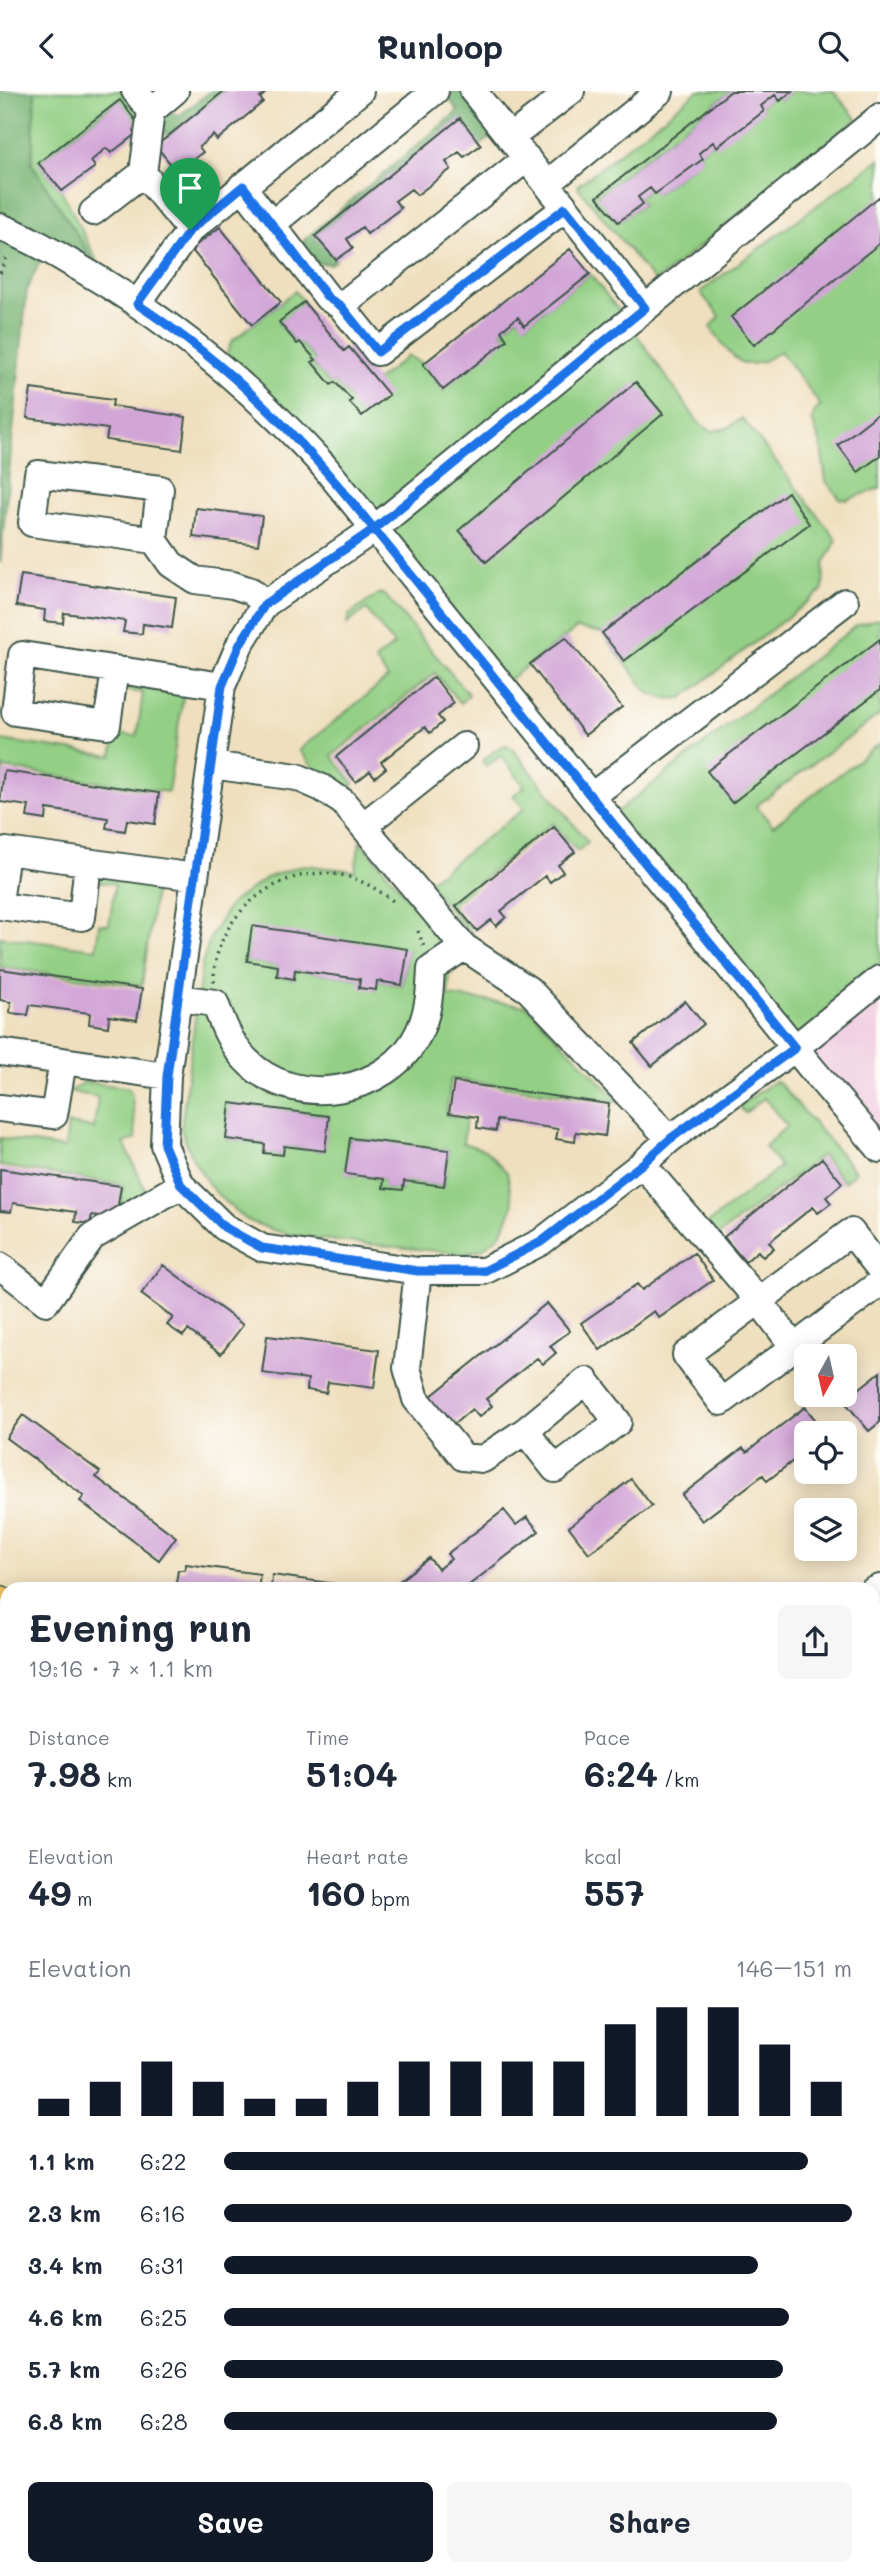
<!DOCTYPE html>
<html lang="en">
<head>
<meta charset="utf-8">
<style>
	body { margin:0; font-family:Mali,sans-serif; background:#f6f6f7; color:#1f2937; height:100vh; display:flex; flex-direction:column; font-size:26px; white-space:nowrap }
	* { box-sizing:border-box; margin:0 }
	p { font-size:23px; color:#747a83 }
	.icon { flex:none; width:38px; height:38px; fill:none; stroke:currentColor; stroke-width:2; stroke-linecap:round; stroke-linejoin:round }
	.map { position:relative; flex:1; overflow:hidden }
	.sheet { position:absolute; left:0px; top:1491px; width:880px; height:994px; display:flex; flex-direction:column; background:#fff; border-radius:21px 21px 0 0; box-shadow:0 4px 18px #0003 }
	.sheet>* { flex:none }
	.needle { width:46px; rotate:188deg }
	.fabs { position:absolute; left:794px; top:1253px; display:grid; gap:14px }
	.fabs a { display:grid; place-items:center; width:63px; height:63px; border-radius:10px; background:#fff; box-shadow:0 4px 18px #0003; font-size:35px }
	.pin { position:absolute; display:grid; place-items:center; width:60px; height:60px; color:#fff; margin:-72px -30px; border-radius:50% 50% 50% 0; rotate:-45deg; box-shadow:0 0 7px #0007 }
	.pin .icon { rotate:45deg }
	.round { display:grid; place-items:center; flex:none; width:74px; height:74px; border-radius:10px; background:#f6f6f7 }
	.summary { display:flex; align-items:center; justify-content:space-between; height:119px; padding:0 28px }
	h1 { font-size:38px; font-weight:800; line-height:52px }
	.metrics { display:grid; grid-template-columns:repeat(3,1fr); gap:10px; height:119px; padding:7px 28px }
	.metrics div { display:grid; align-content:center }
	.metrics b { font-size:35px; font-weight:800 }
	.metrics small { font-size:19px; font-weight:400 }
	.metrics p { font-size:19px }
	.chart { height:196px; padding:14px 28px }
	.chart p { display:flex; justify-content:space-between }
	.chart svg { width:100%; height:126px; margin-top:7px; stroke:#111827; stroke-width:6 }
	.primary-button { display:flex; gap:14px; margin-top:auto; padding:14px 28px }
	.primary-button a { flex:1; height:80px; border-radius:10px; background:#111827; color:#fff; font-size:28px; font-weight:800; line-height:80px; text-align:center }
	.primary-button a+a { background:#f6f6f7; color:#1f2937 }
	ul { padding:0 28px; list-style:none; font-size:23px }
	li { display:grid; grid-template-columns:112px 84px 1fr; align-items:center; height:52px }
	li i { height:18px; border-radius:9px; background:#111827 }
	header { display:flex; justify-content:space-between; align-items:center; height:91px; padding:0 28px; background:#fff; font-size:32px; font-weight:800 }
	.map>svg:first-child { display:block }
	.built { fill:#f1d0e2 }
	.green { fill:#93cf84; stroke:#59865c; stroke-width:2; fill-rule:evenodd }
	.forest { fill:#76b272; stroke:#4a7853; stroke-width:2 }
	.building { fill:#d2a5d7 }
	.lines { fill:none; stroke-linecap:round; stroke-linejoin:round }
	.minor-casing { stroke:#3e5549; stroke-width:30 }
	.major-casing { stroke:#3e5549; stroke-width:35 }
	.path { stroke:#3e5549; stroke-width:3.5; stroke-dasharray:2 5; stroke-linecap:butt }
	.minor { stroke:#fff; stroke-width:26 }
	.major { stroke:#f2c36a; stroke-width:32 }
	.route-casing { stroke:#fff; stroke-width:14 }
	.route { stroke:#1a73e8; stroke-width:9 }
</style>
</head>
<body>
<header><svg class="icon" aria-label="back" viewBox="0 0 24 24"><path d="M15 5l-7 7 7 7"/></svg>Runloop<svg class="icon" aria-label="search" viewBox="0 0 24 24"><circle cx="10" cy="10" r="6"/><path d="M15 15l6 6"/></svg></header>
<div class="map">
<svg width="880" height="2485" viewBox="0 0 880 2485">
	<rect width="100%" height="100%" fill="#fdfcf7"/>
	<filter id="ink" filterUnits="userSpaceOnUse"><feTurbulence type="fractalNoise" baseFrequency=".0143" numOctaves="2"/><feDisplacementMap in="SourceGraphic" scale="14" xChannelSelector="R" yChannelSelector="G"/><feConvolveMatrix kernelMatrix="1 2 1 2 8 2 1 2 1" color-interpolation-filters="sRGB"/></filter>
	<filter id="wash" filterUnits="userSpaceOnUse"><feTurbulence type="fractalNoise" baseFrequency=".00686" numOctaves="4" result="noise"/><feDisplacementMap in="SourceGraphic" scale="28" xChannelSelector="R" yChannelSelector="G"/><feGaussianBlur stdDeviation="1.57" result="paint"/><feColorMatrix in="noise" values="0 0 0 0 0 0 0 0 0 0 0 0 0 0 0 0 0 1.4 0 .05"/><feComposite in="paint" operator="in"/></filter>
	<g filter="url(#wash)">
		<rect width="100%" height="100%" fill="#efdfbe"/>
		<path class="built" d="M880,887V1061L795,957Z"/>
		<path class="green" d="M35,0H124L149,33L142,38L119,9L39,72L62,100L109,194L32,73Z
			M698,0H731L597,105L618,131L643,113L638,106L650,97L656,103L702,68L699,62L713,51L717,55L763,20L761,15L775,4L780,10L792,0H833L857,28L655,191L577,95Z
			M880,68V397L847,409L840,408L826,390L821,355L812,329L815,320L821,315L780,260C741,288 734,267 710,236L720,226L700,201Z
			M590,183L628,231L698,331L711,340L727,337L742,327L837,449L824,473L823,499L682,607C669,608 659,608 648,601L602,542L577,537L502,594L226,264L232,250L295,200L304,211L279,232L297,253L300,251L316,269L312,272L331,294L335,291L352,309L408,265L423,273L443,299L506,248L501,240L518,226L525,234Z
			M380,502L386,505L469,604L460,612L435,582L332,665L354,693L339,708L299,659L388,587L375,569L394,554L366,518L347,533L349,524Z
			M880,527V623L756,715L773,735L880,652V888L795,957L609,727L857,534Z
			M123,591L184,600L168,701L3,677L0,698V649L112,665L116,643L137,645L143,602L122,599Z
			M506,654L512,657L588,751L578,760L553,732L451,814L473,843L470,845L428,791L524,718L513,704L525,696L501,665L486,675L482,670L500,656Z
			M360,750L452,858L448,905L527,915L620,1011L451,988L446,1024L466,1027L463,1052L485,1059L507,1081L513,1114L501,1143L482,1158L465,1163L299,1146L273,1139L247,1129L225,1111L209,1094L193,1068L181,1038L202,873L211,845L230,813L266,787L303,774L355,780ZM253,836L408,859L402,894L377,890L376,899L360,888L295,879L294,888L277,885L278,875L247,870ZM230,1013L329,1025L324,1060L284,1055L283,1064L264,1062L265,1053L226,1048ZM350,1047L449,1059L444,1095L404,1090L402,1099L384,1097V1088L346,1083Z
			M96,784L148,791L152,794L155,800L142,895L0,876V846L96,858L99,833L109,834L115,793L94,790Z
			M775,990L780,993L856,1081L844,1091L822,1064L719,1144L702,1137L780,1076L765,1055L787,1035L764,1007L745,1022L739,1015Z
			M84,991L125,996L130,999L132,1006L136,1048L124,1052L149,1107L119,1125L123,1094L0,1075V1047L65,1057L68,1033L94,1037L98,1006L70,1001Z"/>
		<path class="forest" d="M0,0H35L32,73L109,194L46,158L27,198L0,473Z
			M211,0H224L168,45L159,33L164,21L169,19L179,25Z
			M453,0H461L494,43L481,54L460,27L316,144L336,169L330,173L317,172L304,155V149L458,20L450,9Z
			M0,1608L7,1614V1989L0,1995Z
			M7,2141V2478H601L592,2485H0V2146Z"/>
		<g id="blocks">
			<path class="building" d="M224,0H268L260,7L263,11L217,49L213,44L199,56L203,61L177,81L156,55Z
				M731,0H792L780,10L775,4L761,15L764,20L717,56L713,51L699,62L703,68L655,103L650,97L638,106L643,113L618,131L597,106Z
				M120,9L142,38L111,62L106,57L91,70L95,76L62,100L38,72Z
				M460,27L481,54L464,66L459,61L446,71L451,78L417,104L411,98L395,110L401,117L367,143L362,136L347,148L353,157L336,169L315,145Z
				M880,105V152L754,254L731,226Z
				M220,136L281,211L252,234L191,158Z
				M570,158L590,183L524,235L518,226L501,240L507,249L443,299L423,273Z
				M304,211L344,260L349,256L389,304L362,325L349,311L352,309L335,291L331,294L312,271L316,269L300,251L297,253L279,231Z
				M636,291L663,323L486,471L459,439Z
				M31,298L113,309L112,315L186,326L182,359L106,349L108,338L27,327Z
				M880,321V365L858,381L838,354Z
				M788,401L809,433L624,570L602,542Z
				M196,417L262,425L258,454L193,446Z
				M21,484L176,506L172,537L143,533L142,543L123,541L125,530L64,522L63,532L44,530L45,519L16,515Z
				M566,546L622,616L585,644L530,573Z
				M880,548V599L732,712L707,680Z
				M434,586L454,612L438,625L443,631L430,642L425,636L381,671L386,677L375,686L370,680L356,691L336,666Z
				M4,680L159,702L155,733L127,729L125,740L106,737L108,727L47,718L46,729L27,726L29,715L0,711Z
				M554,736L575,761L558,774L563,781L550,791L545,785L501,820L506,826L496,835L491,829L477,840L456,815Z
				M252,835L408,858L402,894L377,890L376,899L359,897L360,888L295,879L294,888L277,885L278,875L247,870Z
				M0,878L142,898L137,929L109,925L108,936L89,933L90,922L30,914L28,924L10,922L11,911L0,909Z
				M685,910L704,933L652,975L633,952Z
				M454,991L609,1013L605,1045L576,1041L575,1051L556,1048L558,1038L497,1029L496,1040L477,1037L478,1026L449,1022Z
				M230,1012L329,1025L325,1060L284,1055L283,1064L264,1062L265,1053L226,1048Z
				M350,1047L449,1059L444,1095L404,1090L403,1099L383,1097L384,1088L345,1083Z
				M822,1067L842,1092L826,1106L831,1112L818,1122L813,1116L769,1151L774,1157L763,1166L758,1160L745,1171L724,1146Z
				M0,1078L121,1095L116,1127L92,1124L90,1133L75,1131L76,1121L13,1112L11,1121L0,1120Z
				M694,1162L713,1189L659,1227L654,1220L600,1259L581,1232L637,1193L642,1199Z
				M163,1174L243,1234L221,1263L188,1239L183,1245L167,1234L173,1227L141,1203Z
				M547,1212L570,1240L550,1255L556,1262L543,1273L537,1267L486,1308L492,1315L479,1326L472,1318L448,1338L425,1310Z
				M267,1245L379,1259L374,1297L328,1291L326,1302L307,1299L308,1288L262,1282Z
				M880,1281V1331L869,1340L844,1310Z
				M805,1316L826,1342H807V1359L767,1390L763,1384L702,1430L682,1404L743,1357L747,1361Z
				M23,1324L100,1381L96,1386L176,1446L159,1469L80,1410L84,1405L6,1347Z
				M631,1388L652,1415L589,1462L569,1436Z
				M504,1419L516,1434L527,1426L539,1440L464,1498H459L455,1493L449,1498H389L429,1467L438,1478L451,1468L447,1463Z
				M186,1473L260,1483L258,1498H175L178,1479H185Z
				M272,1484L351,1495V1498H271Z"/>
		</g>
	</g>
	<g filter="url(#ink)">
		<use href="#blocks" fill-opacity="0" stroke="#3e5549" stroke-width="2"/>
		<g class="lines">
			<g class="minor-casing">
				<path id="minor" d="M135,0L151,20L175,0
					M473,0L645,217
					M880,26L374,438L265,513L240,553L222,595L167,985L164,1054L181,1094L224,1136L262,1157L418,1180H484L541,1151L642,1073L670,1048L795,957L880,888
					M510,47L571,0
					M527,67L341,215L378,261L565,117
					M143,82L151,20
					M547,93L660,0
					M242,95L328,207L341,215
					M93,121L143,82L190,139
					M272,133L435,0
					M0,136C28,146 54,162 80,177C172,230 251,296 323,374L812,978L880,1058
					M137,213L190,139L360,0
					M154,449L32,432L38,383L160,398L154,449L171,473L195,489L233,494L251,500L265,513
					M115,578L107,634L15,621L22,564L222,595
					M211,674L297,686L322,697L343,711L464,856L529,899L670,1048
					M592,705L845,511
					M363,735L464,655
					M0,805L6,760L195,786
					M0,815L82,826L88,772
					M178,907L215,912C223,933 230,952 245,968C293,1020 390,1004 419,941C429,920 430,900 431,878L464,856
					M0,961L167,985
					M0,1017L54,1024L63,970
					M642,1073L759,1210L794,1256
					M0,1175L46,1211L92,1146L181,1094
					M880,1178L851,1141L686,1264L721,1311L880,1192
					M418,1180L407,1277L416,1308L463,1366L483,1368L525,1340L586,1290L618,1331L555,1378L525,1340
					M873,1500L880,1497
					M873,1625L880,1622
					M873,1647L880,1655
					M873,1864L880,1872
					M873,1999L880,1994
					M0,2095L7,2090
					M873,2184L880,2178
					M873,2255L880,2262"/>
			</g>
			<g class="major-casing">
				<path id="major" d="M0,1511L7,1517
					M0,1555L7,1561
					M873,2412L880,2421
					M870,2478L874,2485"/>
			</g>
			<path class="path" d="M0,182L8,163
				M418,840L424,856
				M214,891C212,826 278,772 341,784C361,788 377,798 393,810
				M873,1545L880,1543
				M465,2478L473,2485
				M126,2485L133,2478"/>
			<use href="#minor" class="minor"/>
			<use href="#major" class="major"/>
		</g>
	</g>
	<g class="lines" filter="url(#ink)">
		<g class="route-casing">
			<path id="route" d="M190,139L137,213C234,277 302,348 374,438L265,513L240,553L222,595L167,985L164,1054L181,1094L224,1136L262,1157L418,1180H484L541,1151L642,1073L670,1048L795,957L374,438L645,217L565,117L378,261L341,215L328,207L243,95L190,139"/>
		</g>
		<use href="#route" class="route"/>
	</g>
</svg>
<div class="fabs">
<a><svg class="needle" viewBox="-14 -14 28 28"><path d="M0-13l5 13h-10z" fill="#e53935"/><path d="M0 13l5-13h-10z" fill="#747a83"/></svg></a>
<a><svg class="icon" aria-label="locate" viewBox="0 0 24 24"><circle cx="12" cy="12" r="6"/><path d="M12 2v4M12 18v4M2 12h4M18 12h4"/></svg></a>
<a><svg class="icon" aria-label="layers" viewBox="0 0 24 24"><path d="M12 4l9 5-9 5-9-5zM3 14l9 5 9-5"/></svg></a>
</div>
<div class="pin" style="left:190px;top:139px;background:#1e9e55"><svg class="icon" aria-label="arrive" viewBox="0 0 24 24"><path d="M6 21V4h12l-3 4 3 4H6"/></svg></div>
<section class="sheet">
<div class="summary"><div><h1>Evening run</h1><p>19:16 · 7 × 1.1 km</p></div><a class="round"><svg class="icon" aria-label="share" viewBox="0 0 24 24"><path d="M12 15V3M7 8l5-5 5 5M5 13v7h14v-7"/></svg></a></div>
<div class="metrics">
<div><p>Distance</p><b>7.98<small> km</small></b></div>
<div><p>Time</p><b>51:04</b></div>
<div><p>Pace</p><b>6:24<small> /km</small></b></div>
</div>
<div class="metrics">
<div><p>Elevation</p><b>49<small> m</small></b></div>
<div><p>Heart rate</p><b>160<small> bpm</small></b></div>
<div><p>kcal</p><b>557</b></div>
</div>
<div class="chart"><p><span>Elevation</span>146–151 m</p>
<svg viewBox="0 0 160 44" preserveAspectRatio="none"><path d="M5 44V38M15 44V32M25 44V25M35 44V32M45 44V38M55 44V38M65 44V32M75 44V25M85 44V25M95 44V25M105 44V25M115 44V12M125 44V6M135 44V6M145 44V19M155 44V32"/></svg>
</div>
<ul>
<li><b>1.1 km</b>6:22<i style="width:93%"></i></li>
<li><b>2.3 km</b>6:16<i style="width:100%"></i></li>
<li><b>3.4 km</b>6:31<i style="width:85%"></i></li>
<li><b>4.6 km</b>6:25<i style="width:90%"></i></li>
<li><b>5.7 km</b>6:26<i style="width:89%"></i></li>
<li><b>6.8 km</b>6:28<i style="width:88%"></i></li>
</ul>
<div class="primary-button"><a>Save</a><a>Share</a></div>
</section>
</div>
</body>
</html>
